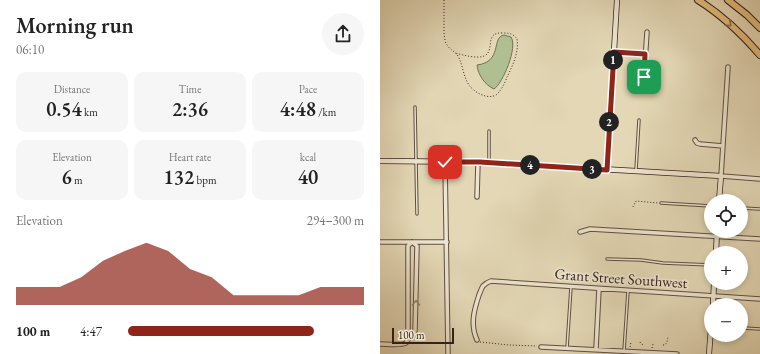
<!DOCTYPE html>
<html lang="en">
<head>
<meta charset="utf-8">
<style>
	body { margin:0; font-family:"EB Garamond",serif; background:#f6f6f6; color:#222; height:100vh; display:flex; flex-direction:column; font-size:15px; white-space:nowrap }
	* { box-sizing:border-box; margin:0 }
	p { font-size:13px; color:#767676 }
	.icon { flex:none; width:22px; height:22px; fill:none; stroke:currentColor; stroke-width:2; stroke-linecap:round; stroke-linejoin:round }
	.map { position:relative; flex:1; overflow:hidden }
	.panel { display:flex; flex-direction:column; background:#fff; width:380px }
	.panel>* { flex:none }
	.buttons { position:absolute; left:324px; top:194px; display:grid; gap:8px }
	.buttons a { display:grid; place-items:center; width:44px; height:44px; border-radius:50%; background:#fff; box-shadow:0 2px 6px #0003; font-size:20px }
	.scale { position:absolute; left:12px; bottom:10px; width:62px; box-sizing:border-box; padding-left:4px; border:2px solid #34221b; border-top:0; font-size:11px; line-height:14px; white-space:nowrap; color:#34221b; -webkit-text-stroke:3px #ede5cf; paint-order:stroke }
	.pin { position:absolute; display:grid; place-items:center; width:34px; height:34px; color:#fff; margin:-17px; border-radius:8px; box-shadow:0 2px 6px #0006 }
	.km { position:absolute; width:20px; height:20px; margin:-10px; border-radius:50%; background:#222; color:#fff; font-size:11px; line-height:20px; text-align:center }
	.round { display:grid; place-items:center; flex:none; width:42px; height:42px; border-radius:21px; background:#f6f6f6 }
	.head { display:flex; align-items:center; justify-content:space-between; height:68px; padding:0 16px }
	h1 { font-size:22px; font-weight:600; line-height:30px }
	.stats { display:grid; grid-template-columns:repeat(3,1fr); gap:6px; height:68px; padding:4px 16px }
	.stats div { display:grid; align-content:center; border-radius:10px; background:#f6f6f6; text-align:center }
	.stats b { font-size:20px; font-weight:600 }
	.stats small { font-size:11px; font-weight:400 }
	.stats p { font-size:11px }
	.chart { height:112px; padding:8px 16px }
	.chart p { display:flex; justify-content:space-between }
	.chart svg { width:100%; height:72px; margin-top:4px; fill:#8f2418; opacity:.7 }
	ul { padding:0 16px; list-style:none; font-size:13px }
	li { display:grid; grid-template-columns:64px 48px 1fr; align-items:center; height:30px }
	li i { height:10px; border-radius:5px; background:#8f2418 }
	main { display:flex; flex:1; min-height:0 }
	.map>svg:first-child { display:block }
	.green { fill:#afbf91; stroke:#727056 }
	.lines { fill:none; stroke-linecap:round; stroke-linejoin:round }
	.lane-casing { stroke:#604f42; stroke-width:3.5 }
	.street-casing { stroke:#604f42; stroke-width:5.5 }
	.secondary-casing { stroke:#34221b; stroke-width:6 }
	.highway-casing { stroke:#34221b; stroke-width:8 }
	.path { stroke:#34221b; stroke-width:1; stroke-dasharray:1 2; stroke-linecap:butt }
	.lane { stroke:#ede5cf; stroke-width:1.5 }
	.street { stroke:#ede5cf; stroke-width:3.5 }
	.secondary { stroke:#ede5cf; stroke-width:4.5 }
	.highway { stroke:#e2bc7a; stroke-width:6 }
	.oneway { stroke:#8b6f4a }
	.oneway2 { stroke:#908475 }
	.route-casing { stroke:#fff; stroke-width:8 }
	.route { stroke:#8f2418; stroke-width:5 }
	.labels { text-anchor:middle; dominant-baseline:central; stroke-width:3.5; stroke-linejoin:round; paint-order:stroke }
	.street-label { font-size:15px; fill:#34221b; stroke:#ede5cf }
</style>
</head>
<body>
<main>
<section class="panel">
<div class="head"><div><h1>Morning run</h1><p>06:10</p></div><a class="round"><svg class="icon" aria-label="share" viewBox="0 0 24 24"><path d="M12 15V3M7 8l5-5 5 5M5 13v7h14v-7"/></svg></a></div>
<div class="stats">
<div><p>Distance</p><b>0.54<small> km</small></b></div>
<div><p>Time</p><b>2:36</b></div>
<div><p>Pace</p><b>4:48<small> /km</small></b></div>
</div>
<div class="stats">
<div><p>Elevation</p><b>6<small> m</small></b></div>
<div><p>Heart rate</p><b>132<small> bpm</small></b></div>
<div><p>kcal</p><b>40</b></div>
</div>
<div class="chart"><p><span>Elevation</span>294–300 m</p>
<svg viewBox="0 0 160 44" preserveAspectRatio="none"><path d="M0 44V33L10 33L20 33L30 27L40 17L50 11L60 6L70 11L80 22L90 27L100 38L110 38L120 38L130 38L140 33L150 33L160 33V44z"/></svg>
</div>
<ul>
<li><b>100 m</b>4:47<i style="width:79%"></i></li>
</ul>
</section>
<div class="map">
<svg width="380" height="354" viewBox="0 0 380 354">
	<rect width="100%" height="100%" fill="#e3d7b5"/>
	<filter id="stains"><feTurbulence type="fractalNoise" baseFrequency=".005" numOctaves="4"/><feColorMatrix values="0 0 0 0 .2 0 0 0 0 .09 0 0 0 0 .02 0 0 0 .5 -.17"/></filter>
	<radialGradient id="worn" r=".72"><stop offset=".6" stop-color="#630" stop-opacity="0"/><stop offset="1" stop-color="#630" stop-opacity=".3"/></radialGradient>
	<path class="green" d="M124,35L131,37C138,47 123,83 114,89C105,85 98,75 97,65C123,62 111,37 124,35Z"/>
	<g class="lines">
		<g class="lane-casing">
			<path id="lane" d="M35,107L37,214
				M109,161V131
				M256,170L259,120
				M281,203L331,206
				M361,208L380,209
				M227,259L261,260L283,263L331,265
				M363,328L380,329
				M187,348L191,287
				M244,351L248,291"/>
		</g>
		<g class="street-casing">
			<path id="street" d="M234,52L265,54
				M348,67L341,176L380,179
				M264,77L267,32
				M315,140L317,143L320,144L343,146
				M65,162L68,354
				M97,197L98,162
				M200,232L210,229L380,239
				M0,242H67
				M29,338L28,333V246L32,242
				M97,340C90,325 94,310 99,295C100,293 101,289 103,286C105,284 108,282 111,281L380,299
				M0,344C6,344 21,346 26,343C27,341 28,339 30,338C33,336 34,335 35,331L37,246L32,242
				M161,347L297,354
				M216,349L219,289"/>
		</g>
		<g class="secondary-casing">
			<path id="secondary" d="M0,161L100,162L341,176L339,201
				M227,170L237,0
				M336,253L337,231
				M333,305L334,283
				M329,354L331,328"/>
		</g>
		<g class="highway-casing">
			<path id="highway" d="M318,0C342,15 362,34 380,55
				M348,0L367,15L380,28"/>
		</g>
		<path class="path" d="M64,0C64,9 64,18 64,28C64,32 64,36 65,40C67,49 74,50 78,56C83,65 83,76 89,85C94,92 107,100 116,95C121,91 125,83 127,77C133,65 139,52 137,39C134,34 129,33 123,33C103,32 116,51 104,56C97,59 83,55 75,53
			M253,207L256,201L278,203
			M100,342L129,345L157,346
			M260,342L261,344L264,345
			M283,345H285L287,342L288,337
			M250,347L251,342
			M272,348L273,344"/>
		<use href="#lane" class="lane"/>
		<use href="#street" class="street"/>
		<use href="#secondary" class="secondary"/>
		<use href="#highway" class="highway"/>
	</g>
	<defs><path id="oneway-chevron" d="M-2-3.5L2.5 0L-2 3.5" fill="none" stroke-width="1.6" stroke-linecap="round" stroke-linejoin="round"/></defs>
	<use class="oneway" href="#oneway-chevron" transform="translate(349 24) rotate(41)"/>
	<use class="oneway2" href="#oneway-chevron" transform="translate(36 303) rotate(-89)"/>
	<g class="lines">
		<g class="route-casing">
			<path id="route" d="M65,162H100L227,170L234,52L265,54L264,77"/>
		</g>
		<use href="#route" class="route"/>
	</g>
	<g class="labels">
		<g class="street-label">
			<text transform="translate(241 278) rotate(4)">Grant Street Southwest</text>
		</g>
	</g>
	<rect width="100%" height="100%" filter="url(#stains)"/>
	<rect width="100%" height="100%" fill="url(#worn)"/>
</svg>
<div class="buttons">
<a><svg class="icon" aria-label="locate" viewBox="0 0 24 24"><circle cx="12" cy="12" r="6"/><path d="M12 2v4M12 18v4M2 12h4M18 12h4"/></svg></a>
<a>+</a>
<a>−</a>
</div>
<div class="scale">100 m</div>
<div class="pin" style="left:264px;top:77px;background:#1e9e55"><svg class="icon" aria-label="arrive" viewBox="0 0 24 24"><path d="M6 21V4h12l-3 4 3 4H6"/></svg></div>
<div class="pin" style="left:65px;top:162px;background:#d93025"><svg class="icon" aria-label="check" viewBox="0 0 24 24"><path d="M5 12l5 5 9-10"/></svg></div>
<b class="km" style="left:233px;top:60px">1</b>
<b class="km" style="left:229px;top:122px">2</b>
<b class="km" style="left:212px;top:169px">3</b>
<b class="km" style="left:150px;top:165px">4</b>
</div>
</main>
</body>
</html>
